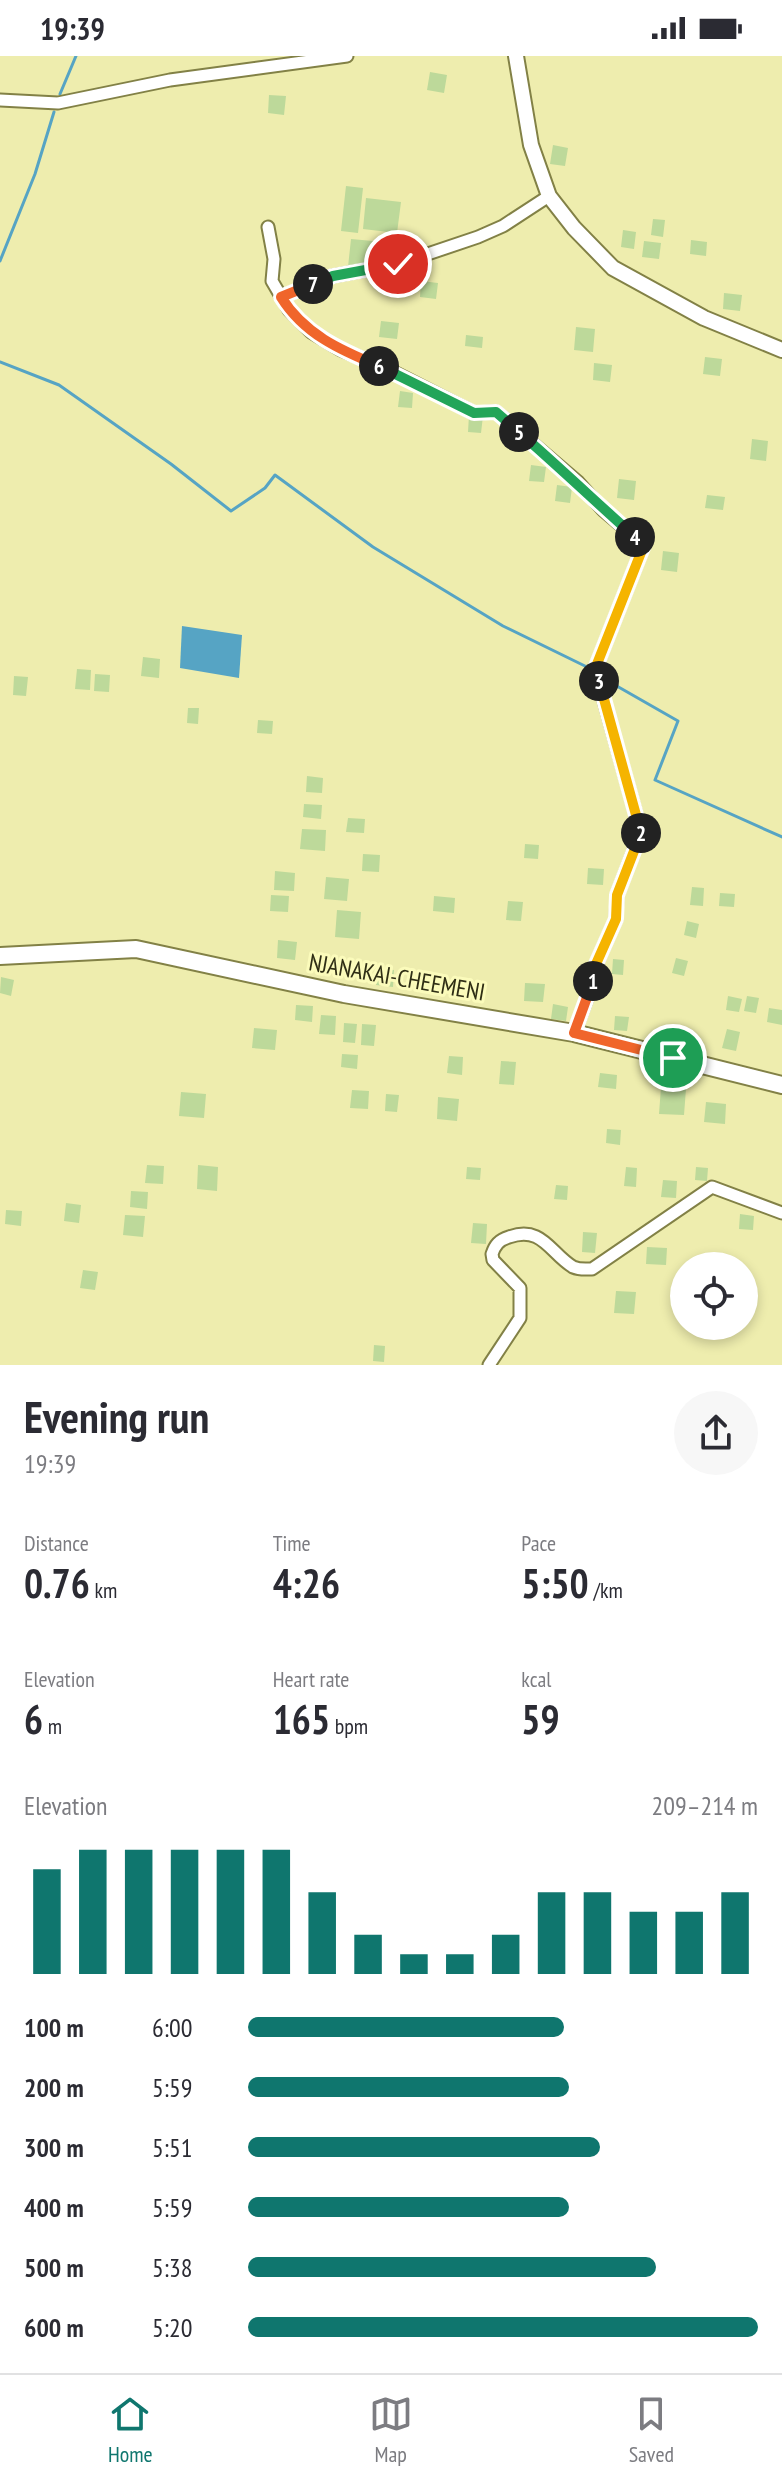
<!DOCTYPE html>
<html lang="en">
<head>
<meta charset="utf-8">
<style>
	body { margin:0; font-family:"PT Sans Narrow",sans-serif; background:#f7f7f7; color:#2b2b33; height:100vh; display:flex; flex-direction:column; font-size:30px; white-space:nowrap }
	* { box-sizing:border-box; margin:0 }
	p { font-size:26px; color:#7c7c81 }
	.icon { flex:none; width:44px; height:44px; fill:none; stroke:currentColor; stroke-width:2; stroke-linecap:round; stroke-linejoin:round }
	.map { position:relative; height:1309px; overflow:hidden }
	.panel { display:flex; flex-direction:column; background:#fff; flex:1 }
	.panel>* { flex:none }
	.tools { position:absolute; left:670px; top:1196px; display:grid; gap:16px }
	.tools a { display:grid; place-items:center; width:88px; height:88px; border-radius:50%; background:#fff; box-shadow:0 4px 12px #0003; font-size:40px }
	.pin { position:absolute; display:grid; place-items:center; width:68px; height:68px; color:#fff; margin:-34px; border:4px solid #fff; border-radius:50%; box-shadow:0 2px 8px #0007 }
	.km { position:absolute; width:40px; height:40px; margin:-20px; border-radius:50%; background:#222; color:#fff; font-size:22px; line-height:40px; text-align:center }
	.round { display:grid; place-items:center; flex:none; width:84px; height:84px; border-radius:42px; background:#f7f7f7 }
	.headline { display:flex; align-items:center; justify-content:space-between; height:136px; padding:0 24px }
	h1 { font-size:44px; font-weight:700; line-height:60px }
	.stats { display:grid; grid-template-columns:repeat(3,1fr); gap:12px; height:136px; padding:8px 24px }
	.stats div { display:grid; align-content:center }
	.stats b { font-size:40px; font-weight:700 }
	.stats small { font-size:22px; font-weight:400 }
	.stats p { font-size:22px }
	.chart { height:224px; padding:16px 24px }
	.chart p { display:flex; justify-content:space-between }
	.chart svg { width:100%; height:144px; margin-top:8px; stroke:#0f766e; stroke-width:6 }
	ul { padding:0 24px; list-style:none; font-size:26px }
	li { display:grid; grid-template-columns:128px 96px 1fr; align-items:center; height:60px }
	li i { height:20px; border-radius:10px; background:#0f766e }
	.status { display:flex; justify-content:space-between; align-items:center; height:56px; padding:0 40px; background:#fff; direction:ltr }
	.status svg { height:22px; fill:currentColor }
	.tab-bar { display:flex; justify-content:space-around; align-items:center; height:112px; border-top:2px solid #e1e1e2; background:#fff; font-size:22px; color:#7c7c81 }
	.tab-bar a { display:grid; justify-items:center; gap:4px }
	.tab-bar .active { color:#0f766e }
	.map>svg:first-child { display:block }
	.water { fill:#56a4c4 }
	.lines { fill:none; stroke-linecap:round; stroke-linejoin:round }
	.stream { stroke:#56a4c4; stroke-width:3 }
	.building { fill:#bdd99a }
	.minor-casing { stroke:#828146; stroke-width:15 }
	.tertiary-casing { stroke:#828146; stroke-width:18 }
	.secondary-casing { stroke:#828146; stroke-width:20 }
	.minor { stroke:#fff; stroke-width:11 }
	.tertiary { stroke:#fff; stroke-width:14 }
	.secondary { stroke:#fff; stroke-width:16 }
	.split-1-casing { stroke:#fff; stroke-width:16 }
	.split-2-casing { stroke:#fff; stroke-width:16 }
	.split-3-casing { stroke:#fff; stroke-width:16 }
	.split-4-casing { stroke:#fff; stroke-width:16 }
	.split-5-casing { stroke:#fff; stroke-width:16 }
	.split-6-casing { stroke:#fff; stroke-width:16 }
	.split-7-casing { stroke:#fff; stroke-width:16 }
	.split-8-casing { stroke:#fff; stroke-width:16 }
	.split-1 { stroke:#f0652b; stroke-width:10 }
	.split-2 { stroke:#f5b400; stroke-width:10 }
	.split-3 { stroke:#f5b400; stroke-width:10 }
	.split-4 { stroke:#f5b400; stroke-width:10 }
	.split-5 { stroke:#22a559; stroke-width:10 }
	.split-6 { stroke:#22a559; stroke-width:10 }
	.split-7 { stroke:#f0652b; stroke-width:10 }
	.split-8 { stroke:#22a559; stroke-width:10 }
	.labels { text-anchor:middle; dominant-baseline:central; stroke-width:6; stroke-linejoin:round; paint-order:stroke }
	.street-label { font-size:24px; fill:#2f2e15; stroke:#fbfbbb }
</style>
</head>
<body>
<div class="status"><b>19:39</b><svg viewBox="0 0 49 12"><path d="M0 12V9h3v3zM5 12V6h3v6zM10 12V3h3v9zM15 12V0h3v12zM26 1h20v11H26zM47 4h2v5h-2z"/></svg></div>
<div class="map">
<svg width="782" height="1309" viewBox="0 0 782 1309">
	<rect width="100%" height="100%" fill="#eeedae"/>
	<path class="water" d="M182,570L242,579L239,622L180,612Z"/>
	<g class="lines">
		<path class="stream" d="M60,38L76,0
			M0,205L35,118L54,56
			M0,306L59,329L171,408L231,455L265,432L275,419L373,491L503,570L587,611
			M608,625L678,665L655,724L782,781"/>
	</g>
	<path class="building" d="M430,16L447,19L444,37L427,34Z
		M269,39L286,40L284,59L268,57Z
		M553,89L568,92L565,110L550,108Z
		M346,130L363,132L358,177L341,175Z
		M366,142L401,146L397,177L363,173Z
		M653,163L665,164L663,181L651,179Z
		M623,174L636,176L634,193L621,191Z
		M351,183L384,186L382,204L367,202L365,213L348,211Z
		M691,184L707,186L706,200L690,198Z
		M644,185L661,187L659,203L642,201Z
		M421,225L438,227L436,243L420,241Z
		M724,237L742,239L740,255L723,253Z
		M381,265L399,267L397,283L379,281Z
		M576,271L595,273L593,296L574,294Z
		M466,279L483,281L482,292L465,290Z
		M705,301L722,303L720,320L703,318Z
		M594,307L612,309L610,326L593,324Z
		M400,335L413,337L412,352L398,351Z
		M469,359L483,360L481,377L468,376Z
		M752,383L768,385L766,405L750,403Z
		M531,409L546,411L544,426L529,425Z
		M619,423L636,425L634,444L617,442Z
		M557,429L572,431L570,447L555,445Z
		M707,439L725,441L723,454L705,452Z
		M663,495L679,497L677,516L661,514Z
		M143,601L160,603L159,622L141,620Z
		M77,613L91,614L90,634L75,633Z
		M95,618L110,619L109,636L94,635Z
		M14,620L28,621L26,640L13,639Z
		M188,652H199L198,668L187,667Z
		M258,664L273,665L272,678L257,677Z
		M307,720L323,722L322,737L306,736Z
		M304,748L322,749L321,763L303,761Z
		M348,762L365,763L364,777L346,776Z
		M302,773L326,774L325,795L300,793Z
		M525,788L539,789L538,803L524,802Z
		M363,798L380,799L379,816L362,815Z
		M588,812L604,813L603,829L587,828Z
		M275,815L295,817L294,835L274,834Z
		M326,821L349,823L347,845L324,843Z
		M692,831L704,832L703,850L690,849Z
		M720,837L735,838L734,851L719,850Z
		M271,839L289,840L288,856L270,855Z
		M434,840L455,842L454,857L433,855Z
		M508,845L523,846L521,865L506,864Z
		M337,854L361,856L359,883L335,881Z
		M687,865L699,868L696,882L684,879Z
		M278,884L297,886L295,904L277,902Z
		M676,902L688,905L684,920L672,917Z
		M613,903L624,904L623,919L612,918Z
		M378,913L394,914L393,931L376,929Z
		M1,921L14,924L11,940L0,937Z
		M525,927L545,928L543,946L524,945Z
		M728,940L742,943L739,956L726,954Z
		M747,940L759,942L756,957L744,955Z
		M553,948L568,951L566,965L551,963Z
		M296,949L313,950L312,966L295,964Z
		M769,952L782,954V969L767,966Z
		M321,959L336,960L335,979L319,978Z
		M615,960L629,961L627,975L614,974Z
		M344,967L357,968L355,987L343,986Z
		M362,968L376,969L374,990L361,989Z
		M254,972L277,974L275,994L252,992Z
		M727,973L740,976L736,995L722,992Z
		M342,998L358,999L357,1013L341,1011Z
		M449,1000L463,1001L462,1019L447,1017Z
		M501,1005L516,1006L514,1029L499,1028Z
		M600,1017L617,1019L616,1033L598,1031Z
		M661,1031L686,1033L684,1059L659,1058Z
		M352,1034L369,1035L368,1053L350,1052Z
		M181,1036L206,1038L204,1062L179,1060Z
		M386,1038L399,1039L397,1056L385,1055Z
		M438,1041L459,1043L457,1065L437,1063Z
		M706,1046L726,1048L725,1068L704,1066Z
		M607,1073L621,1074L620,1089L606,1087Z
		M147,1109L164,1110L163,1128L145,1127Z
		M198,1109L218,1111L217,1135L197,1133Z
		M467,1111L481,1112L480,1124L466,1123Z
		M626,1111L637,1112L636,1131L624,1130Z
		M696,1111L708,1112L707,1125L695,1124Z
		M663,1124L677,1125L676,1142L661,1141Z
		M556,1129L568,1130L567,1144L554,1143Z
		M131,1135L148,1136L147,1153L130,1151Z
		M66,1147L81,1149L79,1167L64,1165Z
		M6,1154L22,1155L21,1170L5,1168Z
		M740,1158L754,1160L753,1174L739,1173Z
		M125,1159L145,1160L143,1181L123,1179Z
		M473,1167L487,1168L486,1188L471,1187Z
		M583,1176L597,1177L595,1197L582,1196Z
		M647,1191L667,1192L666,1209L646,1208Z
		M83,1214L98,1216L95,1234L80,1232Z
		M616,1235L636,1236L634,1258L614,1257Z
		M374,1289L385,1290L384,1306L373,1305Z"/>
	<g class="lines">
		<g class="minor-casing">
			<path id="minor" d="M0,44L58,47L170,24L347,0
				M268,171L274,203L272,225L289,254L311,276L341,294L386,312L474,357L496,356L578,426L603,454L644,489L595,613L641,776L617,839L616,863L596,908L594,924L574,977
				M281,241L333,220L398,208L478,181L503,170L549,140
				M489,1309L520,1262V1232L493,1204L492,1198C495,1189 499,1184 509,1181C542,1169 550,1197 573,1211C580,1214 585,1213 592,1213L712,1131L782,1157"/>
		</g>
		<g class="tertiary-casing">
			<path id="tertiary" d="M516,0L531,89L549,140L574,172L613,212L704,262L782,294"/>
		</g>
		<g class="secondary-casing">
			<path id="secondary" d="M0,900L136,893L344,938L574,977L782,1029"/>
		</g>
		<use href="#minor" class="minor"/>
		<use href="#tertiary" class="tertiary"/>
		<use href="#secondary" class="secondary"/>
	</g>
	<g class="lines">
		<g class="split-1-casing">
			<path id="split-1" d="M593,925L574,977L673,1002"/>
		</g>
		<g class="split-2-casing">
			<path id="split-2" d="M593,925L596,908L616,863L617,839L641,777"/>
		</g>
		<g class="split-3-casing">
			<path id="split-3" d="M599,625L641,777"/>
		</g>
		<g class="split-4-casing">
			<path id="split-4" d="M599,625L595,613L644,489L635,481"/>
		</g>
		<g class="split-5-casing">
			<path id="split-5" d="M519,376C558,410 596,446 635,481"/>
		</g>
		<g class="split-6-casing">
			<path id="split-6" d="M379,310L474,357L496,356L519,376"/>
		</g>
		<g class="split-7-casing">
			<path id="split-7" d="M313,228L281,241C304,278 340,294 379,310"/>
		</g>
		<g class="split-8-casing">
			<path id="split-8" d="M313,228L333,220L398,208"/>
		</g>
		<use href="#split-1" class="split-1"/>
		<use href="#split-2" class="split-2"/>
		<use href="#split-3" class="split-3"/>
		<use href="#split-4" class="split-4"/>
		<use href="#split-5" class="split-5"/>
		<use href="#split-6" class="split-6"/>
		<use href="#split-7" class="split-7"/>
		<use href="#split-8" class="split-8"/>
	</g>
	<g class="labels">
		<g class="street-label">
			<text transform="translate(397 921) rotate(10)">NJANAKAI-CHEEMENI</text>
		</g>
	</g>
</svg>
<div class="tools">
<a><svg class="icon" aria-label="locate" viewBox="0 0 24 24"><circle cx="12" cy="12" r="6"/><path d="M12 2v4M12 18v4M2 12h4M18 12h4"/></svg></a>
</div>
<div class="pin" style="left:673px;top:1002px;background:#1e9e55"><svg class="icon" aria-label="arrive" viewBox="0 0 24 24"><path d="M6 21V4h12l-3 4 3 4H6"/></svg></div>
<div class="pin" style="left:398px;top:208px;background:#d93025"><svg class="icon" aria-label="check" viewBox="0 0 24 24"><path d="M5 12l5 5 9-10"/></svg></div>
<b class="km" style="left:593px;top:925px">1</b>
<b class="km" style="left:641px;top:777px">2</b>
<b class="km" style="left:599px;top:625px">3</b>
<b class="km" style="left:635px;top:481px">4</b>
<b class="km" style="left:519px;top:376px">5</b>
<b class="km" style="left:379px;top:310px">6</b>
<b class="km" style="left:313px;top:228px">7</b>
</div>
<section class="panel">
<div class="headline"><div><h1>Evening run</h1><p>19:39</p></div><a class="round"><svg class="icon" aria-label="share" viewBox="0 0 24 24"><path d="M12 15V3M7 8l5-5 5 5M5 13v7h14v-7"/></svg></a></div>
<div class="stats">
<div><p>Distance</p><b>0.76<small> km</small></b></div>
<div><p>Time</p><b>4:26</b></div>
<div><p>Pace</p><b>5:50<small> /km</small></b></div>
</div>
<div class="stats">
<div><p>Elevation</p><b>6<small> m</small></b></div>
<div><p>Heart rate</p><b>165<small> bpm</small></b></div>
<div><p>kcal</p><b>59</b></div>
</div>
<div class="chart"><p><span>Elevation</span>209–214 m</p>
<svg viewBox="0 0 160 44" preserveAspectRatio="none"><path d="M5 44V12M15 44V6M25 44V6M35 44V6M45 44V6M55 44V6M65 44V19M75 44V32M85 44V38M95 44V38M105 44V32M115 44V19M125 44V19M135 44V25M145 44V25M155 44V19"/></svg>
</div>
<ul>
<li><b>100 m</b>6:00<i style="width:62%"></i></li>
<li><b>200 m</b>5:59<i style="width:63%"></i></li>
<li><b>300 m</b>5:51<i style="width:69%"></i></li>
<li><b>400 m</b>5:59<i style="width:63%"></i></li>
<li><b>500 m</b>5:38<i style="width:80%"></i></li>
<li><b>600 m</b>5:20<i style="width:100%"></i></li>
</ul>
</section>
<nav class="tab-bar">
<a class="active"><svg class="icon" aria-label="home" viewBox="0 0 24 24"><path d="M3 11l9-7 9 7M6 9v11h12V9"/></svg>Home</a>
<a><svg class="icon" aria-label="map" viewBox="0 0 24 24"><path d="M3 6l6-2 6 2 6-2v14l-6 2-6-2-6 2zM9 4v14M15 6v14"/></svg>Map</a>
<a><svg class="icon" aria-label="saved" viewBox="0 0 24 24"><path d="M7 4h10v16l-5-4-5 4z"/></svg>Saved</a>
</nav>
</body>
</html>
